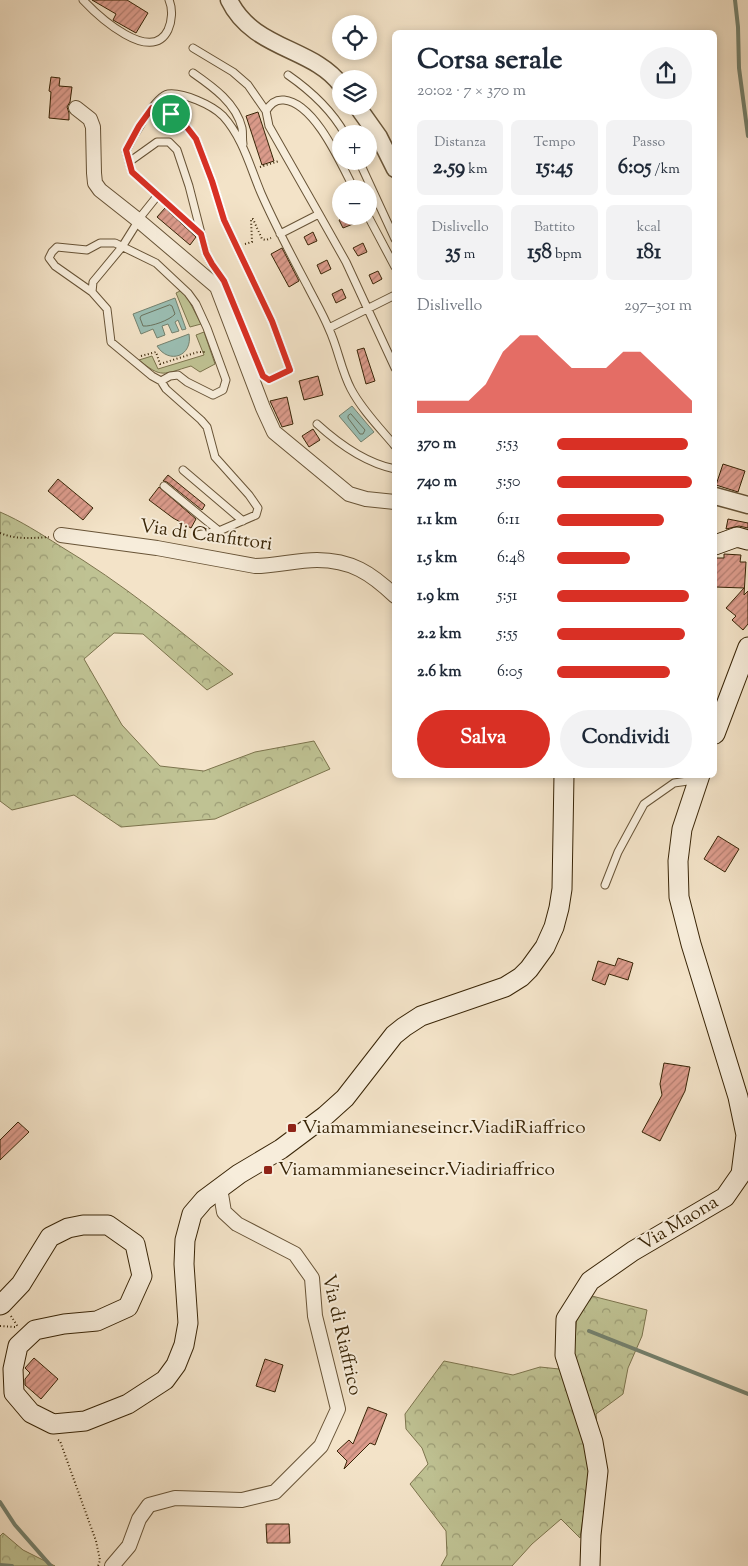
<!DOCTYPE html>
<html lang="it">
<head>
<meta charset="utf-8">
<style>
	body { margin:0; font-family:"Sorts Mill Goudy",serif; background:#f2f2f3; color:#1f2937; height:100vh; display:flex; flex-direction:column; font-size:19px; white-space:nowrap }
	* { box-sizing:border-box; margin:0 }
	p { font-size:16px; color:#747a83 }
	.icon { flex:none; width:28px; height:28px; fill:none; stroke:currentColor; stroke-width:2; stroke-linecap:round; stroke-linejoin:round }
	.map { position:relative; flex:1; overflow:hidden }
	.details { position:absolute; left:392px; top:30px; width:325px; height:748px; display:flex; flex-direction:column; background:#fff; border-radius:8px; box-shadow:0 2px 8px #0003 }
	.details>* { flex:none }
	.buttons { position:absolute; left:332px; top:15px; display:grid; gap:10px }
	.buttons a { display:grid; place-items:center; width:45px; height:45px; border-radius:50%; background:#fff; box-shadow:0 2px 8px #0003; font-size:25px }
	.pin { position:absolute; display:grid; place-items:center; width:42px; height:42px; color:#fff; margin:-21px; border:2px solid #fff; border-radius:50%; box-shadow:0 1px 5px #0007 }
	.round { display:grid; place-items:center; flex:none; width:52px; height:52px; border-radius:26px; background:#f2f2f3 }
	.headline { display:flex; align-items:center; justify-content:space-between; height:85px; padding:0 25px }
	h1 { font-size:28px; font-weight:700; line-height:38px }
	.metrics { display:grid; grid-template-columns:repeat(3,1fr); gap:8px; height:85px; padding:5px 25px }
	.metrics div { display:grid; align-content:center; border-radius:8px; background:#f2f2f3; text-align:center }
	.metrics b { font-size:21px; font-weight:700 }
	.metrics small { font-size:14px; font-weight:400 }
	.metrics p { font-size:14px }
	.chart { height:140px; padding:10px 25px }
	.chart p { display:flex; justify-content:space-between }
	.chart svg { width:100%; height:90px; margin-top:5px; fill:#d93025; opacity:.7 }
	.cta { display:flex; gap:10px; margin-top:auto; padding:10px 25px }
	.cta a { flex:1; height:58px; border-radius:30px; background:#d93025; color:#fff; font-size:20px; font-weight:700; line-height:58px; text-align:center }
	.cta a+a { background:#f2f2f3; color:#1f2937 }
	ul { padding:0 25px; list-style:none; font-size:16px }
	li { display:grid; grid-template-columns:80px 60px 1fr; align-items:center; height:38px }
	li i { height:12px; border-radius:6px; background:#d93025 }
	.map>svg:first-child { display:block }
	.green { fill:#bfc293; stroke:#7c744d }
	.forest { fill:url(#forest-crowns); stroke:#7c744d }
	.water { fill:#9bbeb3; stroke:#74816e }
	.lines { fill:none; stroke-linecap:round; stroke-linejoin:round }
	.shore { stroke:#6a725d; stroke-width:1 }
	.stream { stroke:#74816e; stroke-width:4 }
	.building { fill:url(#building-hatch); stroke:#392507 }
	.service-casing { stroke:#685437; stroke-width:9 }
	.minor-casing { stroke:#685437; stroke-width:16 }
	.tertiary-casing { stroke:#685437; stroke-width:19 }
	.secondary-casing { stroke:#392507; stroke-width:21 }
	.path { stroke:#392507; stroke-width:2; stroke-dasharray:1 2.5; stroke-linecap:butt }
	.service { stroke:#f7eddb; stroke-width:7 }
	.minor { stroke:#f7eddb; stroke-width:14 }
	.tertiary { stroke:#f7eddb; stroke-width:16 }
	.secondary { stroke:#f7eddb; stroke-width:19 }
	.route-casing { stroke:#fff; stroke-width:10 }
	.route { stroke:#d93025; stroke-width:6 }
	.poi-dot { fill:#8f2418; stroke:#f7eddb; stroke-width:2 }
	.labels { text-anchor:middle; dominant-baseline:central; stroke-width:4; stroke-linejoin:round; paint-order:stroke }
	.street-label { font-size:19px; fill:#392507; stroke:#f7eddb }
	.poi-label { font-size:19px; fill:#392507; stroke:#f7eddb; text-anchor:start }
</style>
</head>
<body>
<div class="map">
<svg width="748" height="1566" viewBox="0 0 748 1566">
	<defs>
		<pattern id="forest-crowns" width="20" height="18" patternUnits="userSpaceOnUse" patternTransform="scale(1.25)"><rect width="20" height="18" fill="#bfc293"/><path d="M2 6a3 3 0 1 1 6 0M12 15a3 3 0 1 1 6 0" fill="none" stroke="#9c9d76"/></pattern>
		<pattern id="building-hatch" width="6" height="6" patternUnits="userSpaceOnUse" patternTransform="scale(1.25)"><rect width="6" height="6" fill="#db9b8b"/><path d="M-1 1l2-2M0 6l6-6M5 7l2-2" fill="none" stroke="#b37e70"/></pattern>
	</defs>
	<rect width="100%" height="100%" fill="#f3e3c8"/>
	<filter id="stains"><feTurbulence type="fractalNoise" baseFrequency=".004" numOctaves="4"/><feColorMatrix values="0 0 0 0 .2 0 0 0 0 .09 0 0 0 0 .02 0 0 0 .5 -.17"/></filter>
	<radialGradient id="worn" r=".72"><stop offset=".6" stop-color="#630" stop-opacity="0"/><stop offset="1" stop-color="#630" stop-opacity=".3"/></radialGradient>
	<path class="green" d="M180,291L186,295L201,324L190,327L176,293Z
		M204,332L215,364L200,372L191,366C163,374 162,379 139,360L152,356L158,369L204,355L196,335Z"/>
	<path class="forest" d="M0,512C21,521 41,534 60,546C122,583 177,628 233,674L207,690L143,634L114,633L84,659L122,725L160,766L204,771L255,752L314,741L330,769L215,819L121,827L74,795L12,810L0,801Z
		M592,1296L647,1310L642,1336L628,1368L623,1394L596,1414L597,1427L580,1538L561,1519L532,1544L512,1566H441L447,1555L446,1531L410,1484L428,1464L422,1448L406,1429L405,1414L444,1361L513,1375L540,1367L559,1369L574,1349L577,1316Z
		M3,1533L23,1550L55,1566H0V1536Z"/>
	<path class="water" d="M175,298L186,329L182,330L178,320L175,322L179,331L172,333L168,324L162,326L165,335L157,338L153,329L141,334L133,314Z
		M189,334C193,356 169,365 157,346Z
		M352,406L374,432L361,442L339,416Z"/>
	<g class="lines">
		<path class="shore" d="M170,305L172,306L175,314C170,320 151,327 143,326L140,318L141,316Z
			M351,414L365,430L363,434H360L348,418V416Z"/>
		<path class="stream" d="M735,0L738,27L739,68L748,136
			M589,1331L748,1394
			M0,1502L15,1525L51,1566
			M0,1565L12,1566"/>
	</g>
	<path class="building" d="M92,0H127L148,13L136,33L113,20L116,14Z
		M51,77L60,78L59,86L72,87L70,102L67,107L69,113V120L49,118L51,92L49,91Z
		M258,112L274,161L262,165L246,116Z
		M165,208L196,237L190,245L157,217Z
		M346,216H349L353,224L343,228L339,220Z
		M313,232L317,241L308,245L304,237Z
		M363,243L367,252L358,256L353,248Z
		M282,248L299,281L289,287L271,254Z
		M327,260L331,269L321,274L317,265Z
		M378,271L382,279L373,284L369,275Z
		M342,289L346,298L336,303L332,294Z
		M364,348L375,381L366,384L357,350Z
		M318,376L323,395L304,400L299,381Z
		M287,397L293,424L282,427L270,401Z
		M313,429L320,440L309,447L302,436Z
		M723,464L745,471L738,492L716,485Z
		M168,475L205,505L202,510L167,482L163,481Z
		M58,479L93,508L83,520L48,491Z
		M159,487L196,519L191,528L173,518L149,500Z
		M728,519L748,523V528L739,526L726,529Z
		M724,554L741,555L740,562H746L744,595L748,591V624L743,630L732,620L736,616L726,608L744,588L715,587V558H724Z
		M718,836L739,849L725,872L704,859Z
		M618,958L633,963L628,980L609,974L605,985L592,980L598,961L615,966Z
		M664,1063L690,1067L685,1091L660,1141L642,1132L662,1095L660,1084Z
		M18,1122L29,1132L0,1160V1140Z
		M34,1358L58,1379L41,1399L25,1385V1379L30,1373L25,1368Z
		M265,1359L283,1365L275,1392L256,1386Z
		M368,1407L387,1414L375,1445L370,1443L344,1469L347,1461L337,1451L349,1440L353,1444Z
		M266,1524H289L290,1543H267Z"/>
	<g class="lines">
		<g class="service-casing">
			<path id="service" d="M83,0C98,16 151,65 168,30C172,21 173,9 169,0
				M193,48L233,72L248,85L266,111
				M193,73C213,87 236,103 242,128C243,133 242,139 243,144
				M288,75C311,91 331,109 345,134
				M152,108L171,114L182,121L196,139L212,181L224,220L272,321L290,370L269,380L263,376L224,281L212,265L206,253L201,234L132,172L126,151C132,139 155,96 168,94C183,92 212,105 223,116C243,138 250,167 261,193C275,225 291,255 307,285C314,299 323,314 329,329C338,348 341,370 351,389C362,410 380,428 395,446
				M359,161L395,239
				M129,162L157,142H169L177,150L189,186L201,233
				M319,214L346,262L395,368
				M368,216L395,267
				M280,234L319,214L269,126L266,111C270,104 275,99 284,100C315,103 341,164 354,189
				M92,292L55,266L49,258L52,252L57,247L87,250L100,243H115L156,263L188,293L196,304L207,328L226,380L223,390L213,395L187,382L178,375L170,376L161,381L152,376L111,342L107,309L92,292L93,282L122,247L142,215L158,195
				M329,328L395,295
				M161,381L166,389L201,420L207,427L215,457L249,495L258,508L256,515L219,531L197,535
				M317,424C339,444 365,463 395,469
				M183,470L243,521
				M164,486L219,531
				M605,885L618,852L644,804L674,783L695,780"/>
		</g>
		<g class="minor-casing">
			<path id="minor" d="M76,108L90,119L93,127L94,173L95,183L100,190L138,220L217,287L263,408L274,432L349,494L366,499L395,502
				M61,535L157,548L255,566C276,566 296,560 317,560C351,560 371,573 395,596
				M112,1566L129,1546L139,1519L149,1505L175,1498L242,1500L275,1492L321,1446L338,1409L315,1316L312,1278L295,1254L237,1224L224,1212L220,1188"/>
		</g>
		<g class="tertiary-casing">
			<path id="tertiary" d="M229,0C253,50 313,47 341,85
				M357,106L379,137L395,169
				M715,496L748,505"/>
		</g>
		<g class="secondary-casing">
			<path id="secondary" d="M715,545L737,537L748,540
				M715,734L748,647
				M0,1305L2,1304L21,1284L50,1237L68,1228L83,1225H108L135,1244L142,1276L128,1307L97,1321L64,1324L35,1330L18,1346L13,1369L14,1393L31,1413L53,1424L85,1421L128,1404L165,1380L176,1365L184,1345L188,1323L184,1264L185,1240L192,1214L204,1200L239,1174L281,1149L325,1116L345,1098L394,1035L404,1027L421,1016L505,987L521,977L529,969L545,947L554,927L559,908L562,889L564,775
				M590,1566L591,1535L598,1471L593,1442L565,1355L566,1319L590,1281L633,1251L725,1197L741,1174L746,1135L738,1097L691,944L679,897L678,861L682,829L700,775"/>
		</g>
		<path class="path" d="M260,167L279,161
			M245,244L252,242L251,219H253L262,239L266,240L271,238
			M141,356L156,352L160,364L198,352H206
			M0,533C17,540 32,538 49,537
			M11,1316L18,1327
			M0,1326L15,1327
			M58,1440L60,1441L96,1541L100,1560L98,1566"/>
		<use href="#service" class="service"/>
		<use href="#minor" class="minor"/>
		<use href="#tertiary" class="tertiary"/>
		<use href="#secondary" class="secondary"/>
	</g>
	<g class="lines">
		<g class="route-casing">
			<path id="route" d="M152,108L171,114L182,121L196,139L212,181L224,220L272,321L290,370L269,380L263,376L224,281L212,264L206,253L201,234L132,172L126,150L139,126Z"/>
		</g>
		<use href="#route" class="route"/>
	</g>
	<g class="poi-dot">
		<rect x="287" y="1123" width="10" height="10" rx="2.5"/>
		<rect x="263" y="1165" width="10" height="10" rx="2.5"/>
	</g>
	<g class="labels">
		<g class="street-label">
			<text transform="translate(206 536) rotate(8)">Via di Canfittori</text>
			<text transform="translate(679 1224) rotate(-31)">Via Maona</text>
			<text transform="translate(341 1335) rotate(77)">Via di Riaffrico</text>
		</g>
		<g class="poi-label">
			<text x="302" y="1128">Viamammianeseincr.ViadiRiaffrico</text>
			<text x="278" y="1170">Viamammianeseincr.Viadiriaffrico</text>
		</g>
	</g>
	<rect width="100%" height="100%" filter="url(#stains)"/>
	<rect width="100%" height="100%" fill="url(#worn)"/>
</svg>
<div class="buttons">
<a><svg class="icon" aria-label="locate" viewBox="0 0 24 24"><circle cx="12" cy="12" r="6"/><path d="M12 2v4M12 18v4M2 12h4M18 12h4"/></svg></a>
<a><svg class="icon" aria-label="layers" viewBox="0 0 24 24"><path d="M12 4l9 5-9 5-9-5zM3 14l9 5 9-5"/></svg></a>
<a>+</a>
<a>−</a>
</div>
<div class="pin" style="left:171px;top:114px;background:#1e9e55"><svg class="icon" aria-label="arrive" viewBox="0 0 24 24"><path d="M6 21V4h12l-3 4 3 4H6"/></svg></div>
<section class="details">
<div class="headline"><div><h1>Corsa serale</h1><p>20:02 · 7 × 370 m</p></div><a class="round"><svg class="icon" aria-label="share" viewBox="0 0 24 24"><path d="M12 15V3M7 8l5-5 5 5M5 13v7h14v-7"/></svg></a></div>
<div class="metrics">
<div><p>Distanza</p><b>2.59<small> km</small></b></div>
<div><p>Tempo</p><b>15:45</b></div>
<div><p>Passo</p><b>6:05<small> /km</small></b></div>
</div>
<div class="metrics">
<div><p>Dislivello</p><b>35<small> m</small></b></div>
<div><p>Battito</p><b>158<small> bpm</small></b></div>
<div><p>kcal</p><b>181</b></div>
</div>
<div class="chart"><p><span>Dislivello</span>297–301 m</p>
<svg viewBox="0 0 160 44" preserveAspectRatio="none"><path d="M0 44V38L10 38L20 38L30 38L40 30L50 14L60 6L70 6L80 14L90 22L100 22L110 22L120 14L130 14L140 22L150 30L160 38V44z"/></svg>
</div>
<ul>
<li><b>370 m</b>5:53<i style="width:97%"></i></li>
<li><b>740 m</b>5:50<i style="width:100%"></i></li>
<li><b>1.1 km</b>6:11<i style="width:79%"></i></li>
<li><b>1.5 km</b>6:48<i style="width:54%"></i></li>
<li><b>1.9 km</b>5:51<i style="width:98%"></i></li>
<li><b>2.2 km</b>5:55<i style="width:95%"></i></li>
<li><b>2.6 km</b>6:05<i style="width:84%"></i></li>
</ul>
<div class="cta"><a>Salva</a><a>Condividi</a></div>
</section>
</div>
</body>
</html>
